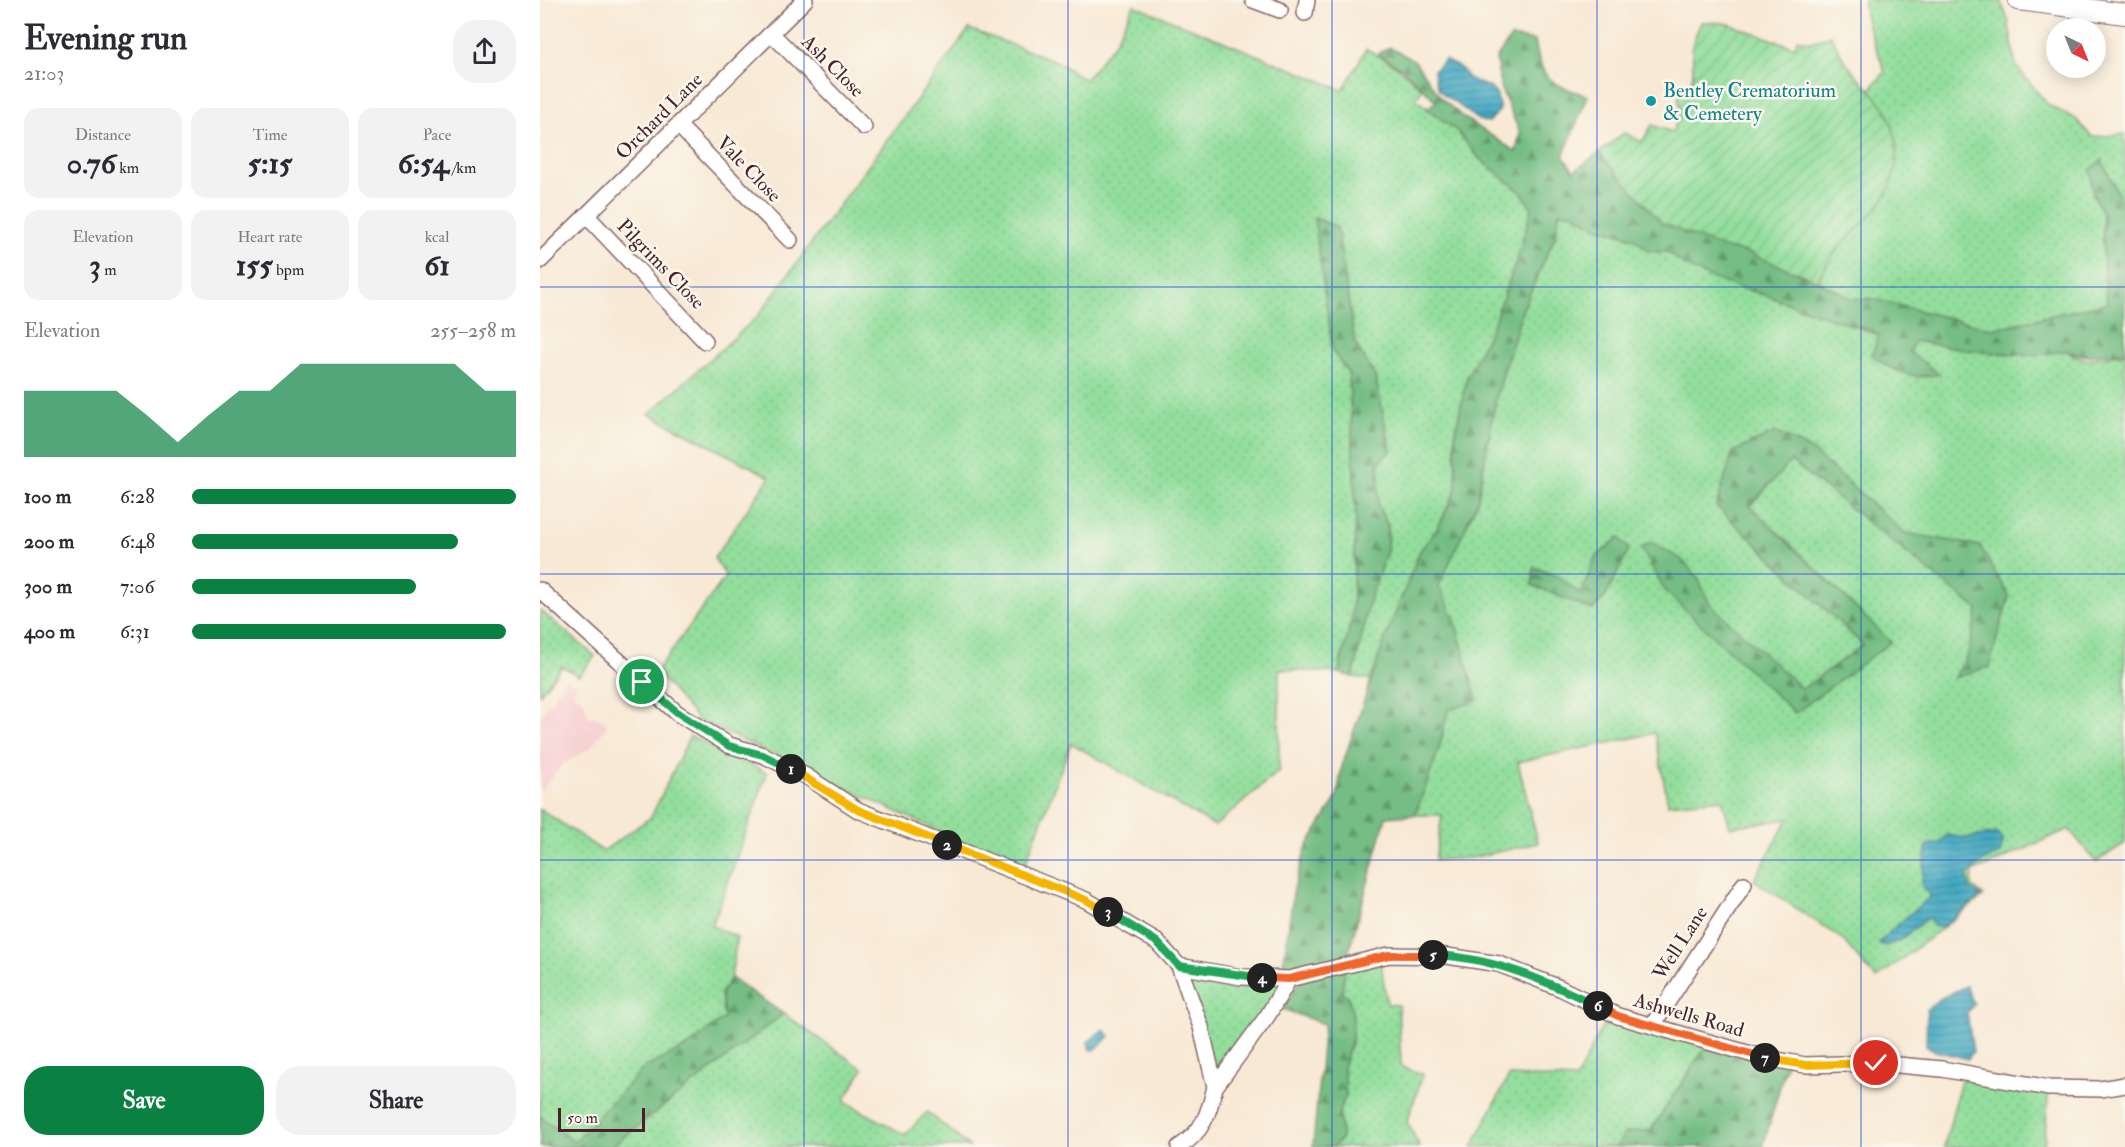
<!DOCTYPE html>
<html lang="en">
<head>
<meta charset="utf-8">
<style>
	body { margin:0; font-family:"IM FELL Double Pica",serif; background:#f2f2f3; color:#2b2b33; height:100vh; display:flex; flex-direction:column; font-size:22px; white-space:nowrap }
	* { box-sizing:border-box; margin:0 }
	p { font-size:20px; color:#7c7c81 }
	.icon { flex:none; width:33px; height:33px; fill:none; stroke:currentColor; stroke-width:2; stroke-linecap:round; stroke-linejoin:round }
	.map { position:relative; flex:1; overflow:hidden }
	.drawer { display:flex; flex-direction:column; background:#fff; width:540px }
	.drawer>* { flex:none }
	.needle { width:39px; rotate:137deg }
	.controls { position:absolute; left:1506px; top:18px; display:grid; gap:12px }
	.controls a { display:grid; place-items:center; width:60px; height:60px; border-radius:50%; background:#fff; box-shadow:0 3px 15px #0003; font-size:30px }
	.scale { position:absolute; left:18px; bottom:15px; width:87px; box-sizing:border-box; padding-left:6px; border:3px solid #4a1f2b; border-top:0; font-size:16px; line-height:21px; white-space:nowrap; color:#4a1f2b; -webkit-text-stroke:4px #fbf7ec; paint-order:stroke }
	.pin { position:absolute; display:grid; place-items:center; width:51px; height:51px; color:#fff; margin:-26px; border:3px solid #fff; border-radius:50%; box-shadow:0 2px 6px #0007 }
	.km { position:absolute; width:30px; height:30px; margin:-15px; border-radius:50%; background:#222; color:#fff; font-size:16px; line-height:30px; text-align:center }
	.round { display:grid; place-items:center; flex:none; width:63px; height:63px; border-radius:24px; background:#f2f2f3 }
	.head { display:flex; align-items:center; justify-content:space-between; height:102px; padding:0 24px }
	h1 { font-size:33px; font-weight:700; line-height:45px }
	.figures { display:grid; grid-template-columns:repeat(3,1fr); gap:9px; height:102px; padding:6px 24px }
	.figures div { display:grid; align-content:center; border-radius:15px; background:#f2f2f3; text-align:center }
	.figures b { font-size:30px; font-weight:700 }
	.figures small { font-size:16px; font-weight:400 }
	.figures p { font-size:16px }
	.chart { height:168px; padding:12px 24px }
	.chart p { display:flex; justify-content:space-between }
	.chart svg { width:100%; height:108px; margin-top:6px; fill:#0b8043; opacity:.7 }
	.action { display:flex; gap:12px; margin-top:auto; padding:12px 24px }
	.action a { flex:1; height:69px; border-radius:24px; background:#0b8043; color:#fff; font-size:24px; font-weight:700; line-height:69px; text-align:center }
	.action a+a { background:#f2f2f3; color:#2b2b33 }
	ul { padding:0 24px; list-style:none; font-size:20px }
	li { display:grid; grid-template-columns:96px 72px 1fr; align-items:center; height:45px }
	li i { height:15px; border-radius:8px; background:#0b8043 }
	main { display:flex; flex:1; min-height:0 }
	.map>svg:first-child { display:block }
	.built { fill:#f7cfd1 }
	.grass { fill:url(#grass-dots); stroke:#6e7e64; stroke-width:1.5 }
	.forest { fill:url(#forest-firs); stroke:#606e58; stroke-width:1.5 }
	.garden { fill:url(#garden-furrows); stroke:#6e7e64; stroke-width:1.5 }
	.water { fill:url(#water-rules); stroke:#466476; stroke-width:1.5 }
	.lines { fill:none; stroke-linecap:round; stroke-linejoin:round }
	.minor-casing { stroke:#876666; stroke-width:18 }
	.major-casing { stroke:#876666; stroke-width:22 }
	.minor { stroke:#fff; stroke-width:15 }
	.major { stroke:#fff; stroke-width:20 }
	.split-1-casing { stroke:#fff; stroke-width:12 }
	.split-2-casing { stroke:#fff; stroke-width:12 }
	.split-3-casing { stroke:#fff; stroke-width:12 }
	.split-4-casing { stroke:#fff; stroke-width:12 }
	.split-5-casing { stroke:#fff; stroke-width:12 }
	.split-6-casing { stroke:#fff; stroke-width:12 }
	.split-7-casing { stroke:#fff; stroke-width:12 }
	.split-8-casing { stroke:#fff; stroke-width:12 }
	.split-1 { stroke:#22a559; stroke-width:8 }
	.split-2 { stroke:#f5b400; stroke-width:8 }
	.split-3 { stroke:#f5b400; stroke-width:8 }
	.split-4 { stroke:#22a559; stroke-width:8 }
	.split-5 { stroke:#f0652b; stroke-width:8 }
	.split-6 { stroke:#22a559; stroke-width:8 }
	.split-7 { stroke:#f0652b; stroke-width:8 }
	.split-8 { stroke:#f5b400; stroke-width:8 }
	.grid { fill:none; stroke:#1d4ed8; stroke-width:1.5; stroke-opacity:0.55 }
	.culture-dot { fill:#0f9aa8; stroke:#fbf7ec; stroke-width:2 }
	.labels { text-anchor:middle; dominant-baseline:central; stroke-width:5; stroke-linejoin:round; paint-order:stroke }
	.street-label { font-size:20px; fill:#4a1f2b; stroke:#fbf7ec }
	.culture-label { font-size:20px; fill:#0d838f; stroke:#fbf7ec; text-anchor:start }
</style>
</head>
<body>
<main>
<section class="drawer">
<div class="head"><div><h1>Evening run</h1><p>21:03</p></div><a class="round"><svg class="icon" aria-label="share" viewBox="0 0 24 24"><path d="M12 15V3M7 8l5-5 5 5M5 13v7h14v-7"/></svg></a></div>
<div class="figures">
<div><p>Distance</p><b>0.76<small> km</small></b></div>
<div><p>Time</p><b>5:15</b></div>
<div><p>Pace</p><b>6:54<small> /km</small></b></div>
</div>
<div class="figures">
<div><p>Elevation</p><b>3<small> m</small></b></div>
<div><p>Heart rate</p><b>155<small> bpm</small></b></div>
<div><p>kcal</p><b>61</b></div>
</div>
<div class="chart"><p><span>Elevation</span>255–258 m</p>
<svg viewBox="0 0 160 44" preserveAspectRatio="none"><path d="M0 44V17L10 17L20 17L30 17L40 27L50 38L60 27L70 17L80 17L90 6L100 6L110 6L120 6L130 6L140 6L150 17L160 17V44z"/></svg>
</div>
<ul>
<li><b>100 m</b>6:28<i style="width:100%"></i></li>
<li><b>200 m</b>6:48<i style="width:82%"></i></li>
<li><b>300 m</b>7:06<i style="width:69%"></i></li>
<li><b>400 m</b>6:31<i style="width:97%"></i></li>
</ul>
<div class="action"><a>Save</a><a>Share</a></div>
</section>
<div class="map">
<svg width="1585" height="1147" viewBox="0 0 1585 1147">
	<defs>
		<pattern id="grass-dots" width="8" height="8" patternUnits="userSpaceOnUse" patternTransform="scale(1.5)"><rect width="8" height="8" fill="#92de9c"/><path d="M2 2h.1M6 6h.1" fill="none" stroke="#7fbe87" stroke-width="1.8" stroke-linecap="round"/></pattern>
		<pattern id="forest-firs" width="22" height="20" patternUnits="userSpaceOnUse" patternTransform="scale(1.5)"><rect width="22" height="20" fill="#75bd84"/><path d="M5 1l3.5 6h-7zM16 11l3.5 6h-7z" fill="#62996c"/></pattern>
		<pattern id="garden-furrows" width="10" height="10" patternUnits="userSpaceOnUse" patternTransform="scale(1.5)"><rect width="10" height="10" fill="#92de9c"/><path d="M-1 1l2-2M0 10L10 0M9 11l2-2" fill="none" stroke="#7fbe87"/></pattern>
		<pattern id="water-rules" width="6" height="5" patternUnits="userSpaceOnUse" patternTransform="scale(1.5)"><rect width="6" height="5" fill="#42a9c2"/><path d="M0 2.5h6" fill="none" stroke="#39899e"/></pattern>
	</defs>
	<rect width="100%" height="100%" fill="#fbf7ec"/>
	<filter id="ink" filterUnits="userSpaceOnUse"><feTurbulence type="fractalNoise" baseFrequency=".0167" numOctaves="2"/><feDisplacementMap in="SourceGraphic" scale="12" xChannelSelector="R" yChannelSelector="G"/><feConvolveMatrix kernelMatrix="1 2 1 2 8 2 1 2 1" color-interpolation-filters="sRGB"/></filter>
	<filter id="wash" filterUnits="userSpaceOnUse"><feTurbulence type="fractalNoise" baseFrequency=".008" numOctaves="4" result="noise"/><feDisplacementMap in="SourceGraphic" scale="24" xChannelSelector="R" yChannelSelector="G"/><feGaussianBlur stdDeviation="1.35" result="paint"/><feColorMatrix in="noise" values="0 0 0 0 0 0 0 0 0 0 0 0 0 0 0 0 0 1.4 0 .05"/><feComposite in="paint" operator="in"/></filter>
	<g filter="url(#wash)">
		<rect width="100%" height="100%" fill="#f8e9d5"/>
		<path class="built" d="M26,679L37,686L33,693L44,701L49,717H58L68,725L50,748L22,765L0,793V717Z"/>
		<path class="grass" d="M1324,0H1460L1468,19L1476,66L1508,105L1536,119L1552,137L1585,134V257L1584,207L1553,194L1563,214V251L1567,303L1452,329L1333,299H1312L1278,281L1284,267L1304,239L1332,214L1349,115L1330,89L1345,72C1338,50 1323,22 1324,0Z
			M594,5L803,90L826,49C848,59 865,71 882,89L876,99L917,131L940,159L982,193L992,208L979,254L953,325L927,377L915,434L916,489L898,528L880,551L831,680L813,677L829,601L847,551L848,526L838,506L839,462L851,451L835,376L815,343L797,227L775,218L793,352L809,374L816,516L812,618L798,673L739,669V771L675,826L531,743L483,870L158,720L116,672L186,576L174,558L230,477L109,414L217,317L429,29L516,61L545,80L574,44Z
			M1019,212L1032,213L1055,226L1096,239L1108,251L1128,252L1153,269L1339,335L1377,378L1399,374L1369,352L1374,341L1442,352L1486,355L1526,351L1546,360L1585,353V843L1556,862L1529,829L1433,872L1432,886L1444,896L1336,979L1302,939L1214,880L1248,819L1190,827L1182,799L1128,804L1115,733L978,762L998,843L931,858L895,860L902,815H875L897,754V589L937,502L956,398L982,311L1016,234Z
			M0,610L55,656L39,676L22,666L0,694Z
			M150,736L227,773L172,926L197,937L191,978L323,1069L304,1101L365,1135L387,1112L430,1147H0V809L63,851L111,817Z
			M840,956L847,1004L858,1005L861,1067L883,1074L867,1122L880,1147H793L802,1138L799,1111L806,1095L803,1067L812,1039L813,1016L808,996L802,993L805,965Z
			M639,966L749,979L675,1087Z
			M1070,1012L1169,1042L1111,1130L1085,1133L1076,1147H932L969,1076L1036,1079Z
			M1423,1073L1509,1088L1504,1147H1404Z"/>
		<path class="forest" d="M971,37L995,41C1002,82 1010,83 1048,96L1023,156L1034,171L1059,153L1102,200L1181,247L1206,252L1278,281L1312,299H1333L1452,329L1567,303L1563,251V214L1553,194L1550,170L1562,160L1584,207L1585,352L1546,356L1526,351L1495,355L1442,352L1375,341L1369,352L1400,374C1374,379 1353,373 1332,355L1339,335L1329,329C1295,322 1265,309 1233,298C1199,286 1153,278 1128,252L1108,251L1096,239L1055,226L1032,213L1019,212L1016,234L982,311L956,398L937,502L899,586L914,617L937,701L908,710L899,749L875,815L846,817L805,965L802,993L808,996L813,1016L812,1039L803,1067L806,1095L799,1111L802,1138L793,1147H773L784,1024L743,1009L759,982L756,970L742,972L754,888L766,848L797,797L802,766L845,639L880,551L898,528L916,489L915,434L927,377L953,325L979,254L992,208L982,193L940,159L917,131L887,109L896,101L863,69L838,54L849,47L874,60L901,98L923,117L976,152L980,133L961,89L956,59Z
			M774,218L797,227L815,343L835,376L851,451L839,462L838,506L848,526L847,551L829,601L813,677L798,673L812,618L816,516L809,374L793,352Z
			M1235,432L1271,450L1365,533L1440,546L1469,596L1449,667L1414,678L1427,657L1438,610L1251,461L1210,506L1351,642L1255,713L1126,592L1101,548L1111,542L1141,559L1158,577L1169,603L1262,689L1323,645L1176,506L1193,452Z
			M1079,537L1089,549L1066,596L1052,610L992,585L994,567L1019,577L1041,594L1055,558Z
			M191,978L243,1014L71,1147H0V1116L34,1142L104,1068L148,1046L184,1018L181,993Z
			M1169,1042L1247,1061L1223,1147H1076L1085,1133L1111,1130Z"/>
		<path class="garden" d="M1161,22L1186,23L1254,47L1258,39L1271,42L1291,35C1297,47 1303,60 1312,70C1324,85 1342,99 1349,117C1364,151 1357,187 1332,214C1311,236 1290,252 1278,281L1206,252L1181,247L1122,223L1059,153L1084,133L1102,142L1112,125L1132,132L1141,112L1138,98C1156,78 1154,76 1152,49C1151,42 1159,29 1161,22Z"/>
		<path class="water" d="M905,60L922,69L928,78L951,88L957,95L960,110L949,122C936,122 934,116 924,109C907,96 895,95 894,70Z
			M1458,833L1463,842L1460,854L1445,860L1427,875L1430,888L1441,896L1405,925L1398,927L1392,925L1389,917L1360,940L1346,946L1339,943L1350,931L1391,896L1381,885L1387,845L1400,843L1407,835L1426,838Z
			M1426,986L1434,1004L1427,1013L1433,1051L1428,1059L1395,1051L1386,1045L1387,1009L1399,999Z
			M563,1029L570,1036L555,1050H550L548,1042Z"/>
	</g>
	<g filter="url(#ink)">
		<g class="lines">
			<g class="minor-casing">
				<path id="minor" d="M713,0L740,10
					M765,13L767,0
					M232,34L324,127
					M139,126L250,240
					M47,216L165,341
					M0,261L265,0
					M0,590L137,713L189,745L223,755L266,776L318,810L546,900L617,942L639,966L661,1027L675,1087L728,1015L749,979L701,977L639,966
					M749,979L849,955L907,956L959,964L1020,988L1078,1016L1221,1057L1265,1065L1336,1063L1402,1069L1509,1088L1560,1089L1585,1085
					M1112,1026L1204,884
					M639,1147C663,1132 669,1113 675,1087"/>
			</g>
			<g class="major-casing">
				<path id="major" d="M1478,0L1585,14"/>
			</g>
			<use href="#minor" class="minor"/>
			<use href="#major" class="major"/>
		</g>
	</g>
	<g class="lines" filter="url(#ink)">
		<g class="split-1-casing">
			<path id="split-1" d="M102,682L137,712L189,746L223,755L251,769"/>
		</g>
		<g class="split-2-casing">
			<path id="split-2" d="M251,769L318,810L407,845"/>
		</g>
		<g class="split-3-casing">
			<path id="split-3" d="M407,845L546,900L568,912"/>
		</g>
		<g class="split-4-casing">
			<path id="split-4" d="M568,912L617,942L639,966L722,978"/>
		</g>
		<g class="split-5-casing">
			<path id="split-5" d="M722,978L749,979L849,955H893"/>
		</g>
		<g class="split-6-casing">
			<path id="split-6" d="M893,955C953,957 1006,981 1058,1006"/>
		</g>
		<g class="split-7-casing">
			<path id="split-7" d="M1058,1006L1078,1016L1225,1058"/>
		</g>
		<g class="split-8-casing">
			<path id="split-8" d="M1225,1058L1265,1065L1336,1063"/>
		</g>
		<use href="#split-1" class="split-1"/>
		<use href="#split-2" class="split-2"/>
		<use href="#split-3" class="split-3"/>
		<use href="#split-4" class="split-4"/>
		<use href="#split-5" class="split-5"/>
		<use href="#split-6" class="split-6"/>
		<use href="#split-7" class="split-7"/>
		<use href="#split-8" class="split-8"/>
	</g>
	<path class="grid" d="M264,0V1147M528,0V1147M792,0V1147M1057,0V1147M1321,0V1147M0,287H1585M0,574H1585M0,860H1585"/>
	<circle class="culture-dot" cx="1111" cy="101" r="6"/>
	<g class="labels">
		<g class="street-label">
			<text transform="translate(293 66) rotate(45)">Ash Close</text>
			<text transform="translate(119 116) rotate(-45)">Orchard Lane</text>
			<text transform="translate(209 169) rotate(46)">Vale Close</text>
			<text transform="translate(121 264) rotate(46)">Pilgrims Close</text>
			<text transform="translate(1140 943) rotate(-57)">Well Lane</text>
			<text transform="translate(1149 1015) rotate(16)">Ashwells Road</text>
		</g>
		<g class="culture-label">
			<text x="1123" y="90">Bentley Crematorium<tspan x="1123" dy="23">&amp; Cemetery</tspan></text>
		</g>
	</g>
</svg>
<div class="controls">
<a><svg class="needle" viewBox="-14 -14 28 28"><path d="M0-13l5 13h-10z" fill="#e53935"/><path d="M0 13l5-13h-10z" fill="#7c7c81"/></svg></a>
</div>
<div class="scale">50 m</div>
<div class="pin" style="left:102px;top:682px;background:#1e9e55"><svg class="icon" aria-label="arrive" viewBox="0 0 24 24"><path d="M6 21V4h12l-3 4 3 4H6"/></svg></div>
<div class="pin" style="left:1336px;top:1063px;background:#d93025"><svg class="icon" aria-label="check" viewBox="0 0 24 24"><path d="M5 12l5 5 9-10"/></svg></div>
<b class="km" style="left:251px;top:769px">1</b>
<b class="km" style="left:407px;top:845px">2</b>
<b class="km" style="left:568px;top:912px">3</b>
<b class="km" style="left:722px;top:978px">4</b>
<b class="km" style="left:893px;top:955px">5</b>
<b class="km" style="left:1058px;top:1006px">6</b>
<b class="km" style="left:1225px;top:1058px">7</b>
</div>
</main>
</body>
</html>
